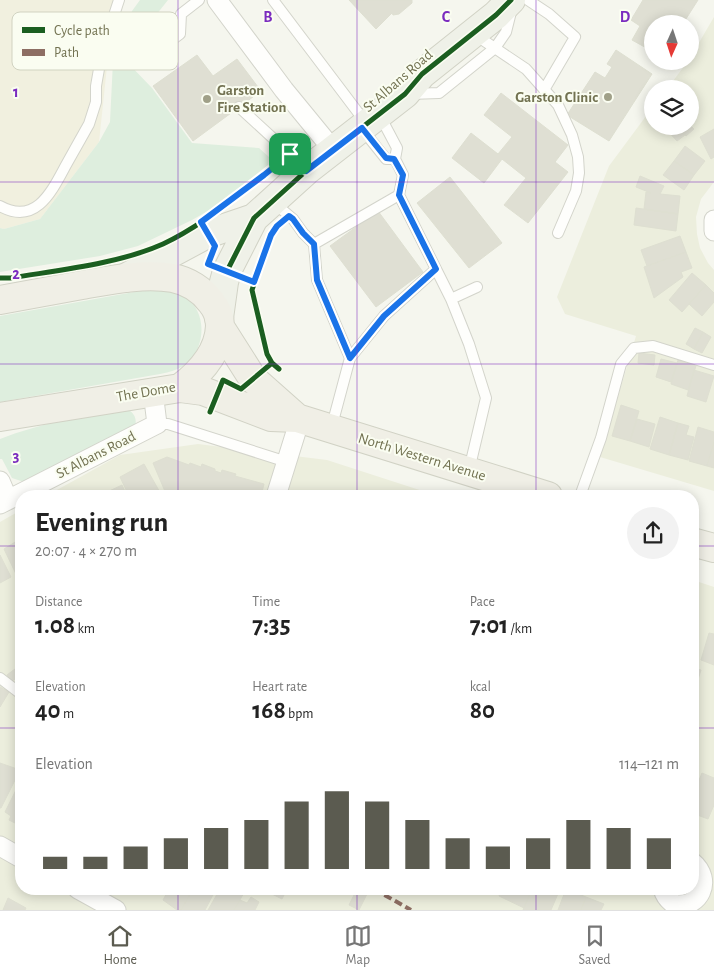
<!DOCTYPE html>
<html lang="en">
<head>
<meta charset="utf-8">
<style>
	body { margin:0; font-family:"Alegreya Sans",sans-serif; background:#f2f2f2; color:#222; height:100vh; display:flex; flex-direction:column; font-size:19px; white-space:nowrap }
	* { box-sizing:border-box; margin:0 }
	p { font-size:16px; color:#767676 }
	.icon { flex:none; width:28px; height:28px; fill:none; stroke:currentColor; stroke-width:2; stroke-linecap:round; stroke-linejoin:round }
	.map { position:relative; flex:1; overflow:hidden }
	.side { position:absolute; left:15px; top:490px; width:684px; height:405px; display:flex; flex-direction:column; background:#fff; border-radius:20px; box-shadow:0 2px 12px #0003 }
	.side>* { flex:none }
	.needle { width:32px; rotate:183deg }
	.tools { position:absolute; left:644px; top:15px; display:grid; gap:10px }
	.tools a { display:grid; place-items:center; width:55px; height:55px; border-radius:50%; background:#fff; box-shadow:0 2px 12px #0003; font-size:25px }
	.pin { position:absolute; display:grid; place-items:center; width:42px; height:42px; color:#fff; margin:-21px; border-radius:10px; box-shadow:0 2px 8px #0006 }
	.round { display:grid; place-items:center; flex:none; width:52px; height:52px; border-radius:26px; background:#f2f2f2 }
	.overview { display:flex; align-items:center; justify-content:space-between; height:85px; padding:0 20px }
	h1 { font-size:28px; font-weight:700; line-height:38px }
	.figures { display:grid; grid-template-columns:repeat(3,1fr); gap:8px; height:85px; padding:5px 20px }
	.figures div { display:grid; align-content:center }
	.figures b { font-size:25px; font-weight:700 }
	.figures small { font-size:14px; font-weight:400 }
	.figures p { font-size:14px }
	.chart { height:140px; padding:10px 20px }
	.chart p { display:flex; justify-content:space-between }
	.chart svg { width:100%; height:90px; margin-top:5px; stroke:#5b5b50; stroke-width:6 }
	.dock { display:flex; justify-content:space-around; align-items:center; height:70px; border-top:1px solid #e0e0e0; background:#fff; font-size:14px; color:#767676 }
	.dock a { display:grid; justify-items:center; gap:2px }
	.dock .selected { color:#5b5b50 }
	.map>svg:first-child { display:block }
	.residential { fill:#eceedd }
	.commercial { fill:#f1f0df }
	.green { fill:#deeede }
	.building { fill:#dfdfd3; stroke:#dedfd1 }
	.lines { fill:none; stroke-linecap:round; stroke-linejoin:round }
	.lane-casing { stroke:#d3d4cb; stroke-width:12 }
	.street-casing { stroke:#d3d4cb; stroke-width:21 }
	.primary-casing { stroke:#d1d2c5; stroke-width:30 }
	.highway-casing { stroke:#d1d2c5; stroke-width:30 }
	.lane { stroke:#fefefc; stroke-width:10 }
	.street { stroke:#fefefc; stroke-width:19 }
	.primary { stroke:#eff1e8; stroke-width:28 }
	.highway { stroke:#f0efe6; stroke-width:28 }
	.quiet { stroke:#8d6e63; stroke-width:4; stroke-dasharray:8 4; stroke-linecap:butt }
	.cycleway-casing { stroke:#fafdf1; stroke-width:8 }
	.cycleway { stroke:#1b5e20; stroke-width:5 }
	.route-casing { stroke:#fff; stroke-width:10 }
	.route { stroke:#1a73e8; stroke-width:6 }
	.grid { fill:none; stroke:#7b2cbf; stroke-width:1; stroke-opacity:0.55 }
	.poi-dot { fill:#a0a088; stroke:#fafdf1; stroke-width:2 }
	.labels { text-anchor:middle; dominant-baseline:central; stroke-width:4; stroke-linejoin:round; paint-order:stroke }
	.street-label { font-size:15px; fill:#727251; stroke:#fafdf1 }
	.poi-label { font-size:15px; font-weight:bold; fill:#727251; stroke:#fafdf1; text-anchor:start }
	.key { fill:#fafdf1; stroke:#d1d3c1; stroke-width:1 }
	.key-label { font-size:14px; fill:#727251 }
	.grid-label { font-size:16px; text-anchor:middle; font-weight:bold; fill:#7b2cbf; stroke:#fafdf1; stroke-width:4; stroke-linejoin:round; paint-order:stroke }
</style>
</head>
<body>
<div class="map">
<svg width="714" height="910" viewBox="0 0 714 910">
	<rect width="100%" height="100%" fill="#f5f6ee"/>
	<path class="residential" d="M714,17V182L701,199L696,217L697,234L700,248L708,263L714,270V491L600,457L636,336L565,314L557,297L609,166L652,108V126H690V89H667L688,61H690V58Z
		M198,444L327,460L438,496H46L120,455Z
		M21,510V889H692L693,580L714,587V910H0V522Z"/>
	<path class="commercial" d="M0,0H114L99,142L40,219L4,229L0,228Z"/>
	<path class="green" d="M140,0H168L129,49L126,61L152,88L192,143L259,148L269,157L268,165L213,208L192,220L138,246L100,256L0,272V228L4,229L40,219L99,142L110,122L113,61L132,11Z
		M162,287C169,290 178,292 184,296C208,311 206,348 186,364C178,370 170,372 160,374L0,402V316Z
		M128,410C135,413 137,420 135,427L24,482L12,478L2,459H0V439C41,423 85,415 128,410Z"/>
	<path class="building" d="M349,0H412V3L399,14L393,15L392,13L376,29Z
		M643,0H698L684,22L687,24H652V51L632,40L640,26L631,20Z
		M616,50L652,74L609,141L567,115L595,72L605,78L612,67L607,64Z
		M197,55L213,76L237,59L261,91L193,141L153,86Z
		M501,93L568,145L555,162L568,172L528,223L504,205L526,178L502,159L484,183L452,158L471,133L498,154L512,137L484,115Z
		M690,125L694,129L686,136L678,126H690Z
		M669,126H678L685,135L677,141L666,129Z
		M714,129V157L711,159L700,137Z
		M685,146L705,161L694,175L674,161Z
		M674,161L694,175L684,190L663,175Z
		M640,176L664,186L660,194L680,196L678,214L644,209L646,192L651,193L636,187Z
		M450,177L502,243L469,268L417,203Z
		M636,208L678,214L676,231L634,225Z
		M378,211L423,272L376,307L330,246Z
		M680,236L686,252L647,266L641,250Z
		M686,252L692,268L681,272L683,277L654,298L644,267Z
		M692,273L706,285L682,312L669,300Z
		M706,285L714,293V302L702,316L689,304Z
		M695,328L703,332L694,349L686,344Z
		M703,332L711,337L702,353L694,349Z
		M639,353L655,355L654,365L638,363Z
		M661,359L677,363L671,382L656,377Z
		M678,360L696,366L688,390L671,384Z
		M694,370L714,376L706,402L687,396Z
		M621,405L639,411L630,441L612,436Z
		M660,417L678,423L669,455L650,449Z
		M637,419L655,424L649,447L630,441Z
		M678,423L689,426L686,435L694,437L688,460L669,455Z
		M698,427L714,432V442L707,466L689,461Z
		M714,442V468L707,466Z
		M167,457L189,465L190,463L201,467L202,464L215,469V471L221,473L222,470L236,474L235,476L264,484L261,496H167L153,463Z
		M144,464L162,496H129L120,477Z
		M122,485L127,496H104L103,494Z
		M20,539L21,540V572L16,574L4,549Z
		M0,555L11,577L0,583Z
		M709,633L714,634V665L701,660Z
		M19,666L21,669V675L12,681L7,675Z
		M693,668L701,670L695,689L692,688Z
		M0,687L9,692L0,707Z
		M0,763L20,770L1,808H0Z
		M702,773L714,778V805L708,819L692,813V797Z
		M21,784V826L9,820L11,816L5,812L17,788H19Z
		M169,889H193L181,910H177L163,900Z
		M193,889H216L205,910H181Z
		M220,889L224,891L225,889H241L245,891L234,910H208Z
		M275,889H287L282,899L272,894Z
		M357,889L367,894L359,910L349,905Z
		M502,889H532L524,908L499,896Z
		M532,889H560L551,910H523Z
		M566,889L586,897L581,910H558Z
		M251,897L259,902L255,910H234L240,900L247,903Z
		M586,897L604,904L601,910H581Z
		M8,898L26,908L25,910H3Z"/>
	<g class="lines">
		<g class="lane-casing">
			<path id="lane" d="M273,0L366,123
				M528,0L549,14L575,37L544,90
				M474,34L526,69L558,105L572,135L578,157L579,173L576,191L558,233
				M146,59L180,34L181,14L199,0
				M410,94L439,93L495,48L506,32L512,8
				M239,107L289,153L305,170
				M379,114L397,148L395,159L403,175L399,195L451,299L469,344L486,398L469,470
				M362,129L386,159H395
				M273,202L293,219L303,233L314,244L317,280L350,358L331,429
				M0,206C36,226 52,191 66,165C74,151 81,138 89,124L96,102V86L102,52L119,0
				M314,244L399,195
				M451,299L477,287
				M350,358L384,316L436,269
				M157,424H168L287,462
				M580,496L601,438L621,364L634,348L653,346L714,365
				M0,678L21,694"/>
		</g>
		<g class="street-casing">
			<path id="street" d="M217,0L284,90L334,151
				M714,220V231
				M0,481L8,500
				M276,496L300,419
				M0,504L157,424L153,392
				M0,846L21,858
				M78,889L116,910
				M663,889C665,896 668,900 674,904C699,910 714,880 692,862"/>
		</g>
		<g class="primary-casing">
			<path id="primary" d="M125,278L207,234L254,218
				M219,318L224,282L227,271L254,218L306,171L405,94L422,74L496,15L511,0"/>
		</g>
		<g class="highway-casing">
			<path id="highway" d="M0,300C27,295 55,290 82,285C111,280 143,273 173,278C188,281 202,290 211,302C216,308 220,317 220,326C219,352 200,373 180,388L0,417
				M220,327L253,379L297,418
				M180,388L203,391L271,417L297,418L548,496
				M692,542L714,548"/>
		</g>
		<use href="#lane" class="lane"/>
		<use href="#street" class="street"/>
		<use href="#primary" class="primary"/>
		<use href="#highway" class="highway"/>
		<path class="quiet" d="M374,889L411,910"/>
		<g class="cycleway-casing">
			<path id="cycleway" d="M201,222L215,246L208,264L254,282
				M227,271L254,218L306,171L405,94L422,74L496,15L511,0
				M0,278H11C59,270 118,264 163,244C206,224 253,185 289,153L306,171
				M279,369L272,363L267,354L252,290L271,235L277,226L289,216
				M210,412L223,380L241,389L272,363"/>
		</g>
		<use href="#cycleway" class="cycleway"/>
	</g>
	<g class="lines">
		<g class="route-casing">
			<path id="route" d="M362,128L386,158L394,159L403,175L399,195L436,269L384,316L350,358L317,280L314,244L303,233L293,219L289,216L277,226L271,235L254,282L208,264L215,246L201,222L264,175L290,154L306,171Z"/>
		</g>
		<use href="#route" class="route"/>
	</g>
	<path class="grid" d="M178,0V496M357,0V496M536,0V496M0,182H714M0,364H714M0,546H21M692,546H714M0,728H21M692,728H714M178,889V910M357,889V910M536,889V910"/>
	<g class="poi-dot">
		<circle cx="608" cy="97" r="5"/>
		<circle cx="207" cy="99" r="5"/>
	</g>
	<g class="labels">
		<g class="street-label">
			<text transform="translate(398 81) rotate(-41)">St Albans Road</text>
			<text transform="translate(146 392) rotate(-10)">The Dome</text>
			<text transform="translate(96 455) rotate(-27)">St Albans Road</text>
			<text transform="translate(422 457) rotate(17)">North Western Avenue</text>
		</g>
		<g class="poi-label">
			<text x="217" y="90">Garston<tspan x="217" dy="17">Fire Station</tspan></text>
			<text x="598" y="97" text-anchor="end">Garston Clinic</text>
		</g>
	</g>
	<rect x="12" y="12" width="166" height="58" rx="8" class="key"/>
	<rect x="22" y="27" width="23" height="6" fill="#1b5e20"/>
	<rect x="22" y="49" width="23" height="7" fill="#8d6e63"/>
	<g class="key-label">
		<text x="54" y="35">Cycle path</text>
		<text x="54" y="57">Path</text>
	</g>
	<g class="grid-label">
		<text x="268" y="22">B</text>
		<text x="446" y="22">C</text>
		<text x="625" y="22">D</text>
		<text x="16" y="97">1</text>
		<text x="16" y="279">2</text>
		<text x="16" y="461">3</text>
	</g>
</svg>
<div class="tools">
<a><svg class="needle" viewBox="-14 -14 28 28"><path d="M0-13l5 13h-10z" fill="#e53935"/><path d="M0 13l5-13h-10z" fill="#767676"/></svg></a>
<a><svg class="icon" aria-label="layers" viewBox="0 0 24 24"><path d="M12 4l9 5-9 5-9-5zM3 14l9 5 9-5"/></svg></a>
</div>
<div class="pin" style="left:290px;top:154px;background:#1e9e55"><svg class="icon" aria-label="arrive" viewBox="0 0 24 24"><path d="M6 21V4h12l-3 4 3 4H6"/></svg></div>
<section class="side">
<div class="overview"><div><h1>Evening run</h1><p>20:07 · 4 × 270 m</p></div><a class="round"><svg class="icon" aria-label="share" viewBox="0 0 24 24"><path d="M12 15V3M7 8l5-5 5 5M5 13v7h14v-7"/></svg></a></div>
<div class="figures">
<div><p>Distance</p><b>1.08<small> km</small></b></div>
<div><p>Time</p><b>7:35</b></div>
<div><p>Pace</p><b>7:01<small> /km</small></b></div>
</div>
<div class="figures">
<div><p>Elevation</p><b>40<small> m</small></b></div>
<div><p>Heart rate</p><b>168<small> bpm</small></b></div>
<div><p>kcal</p><b>80</b></div>
</div>
<div class="chart"><p><span>Elevation</span>114–121 m</p>
<svg viewBox="0 0 160 44" preserveAspectRatio="none"><path d="M5 44V38M15 44V38M25 44V33M35 44V29M45 44V24M55 44V20M65 44V11M75 44V6M85 44V11M95 44V20M105 44V29M115 44V33M125 44V29M135 44V20M145 44V24M155 44V29"/></svg>
</div>
</section>
</div>
<nav class="dock">
<a class="selected"><svg class="icon" aria-label="home" viewBox="0 0 24 24"><path d="M3 11l9-7 9 7M6 9v11h12V9"/></svg>Home</a>
<a><svg class="icon" aria-label="map" viewBox="0 0 24 24"><path d="M3 6l6-2 6 2 6-2v14l-6 2-6-2-6 2zM9 4v14M15 6v14"/></svg>Map</a>
<a><svg class="icon" aria-label="saved" viewBox="0 0 24 24"><path d="M7 4h10v16l-5-4-5 4z"/></svg>Saved</a>
</nav>
</body>
</html>
